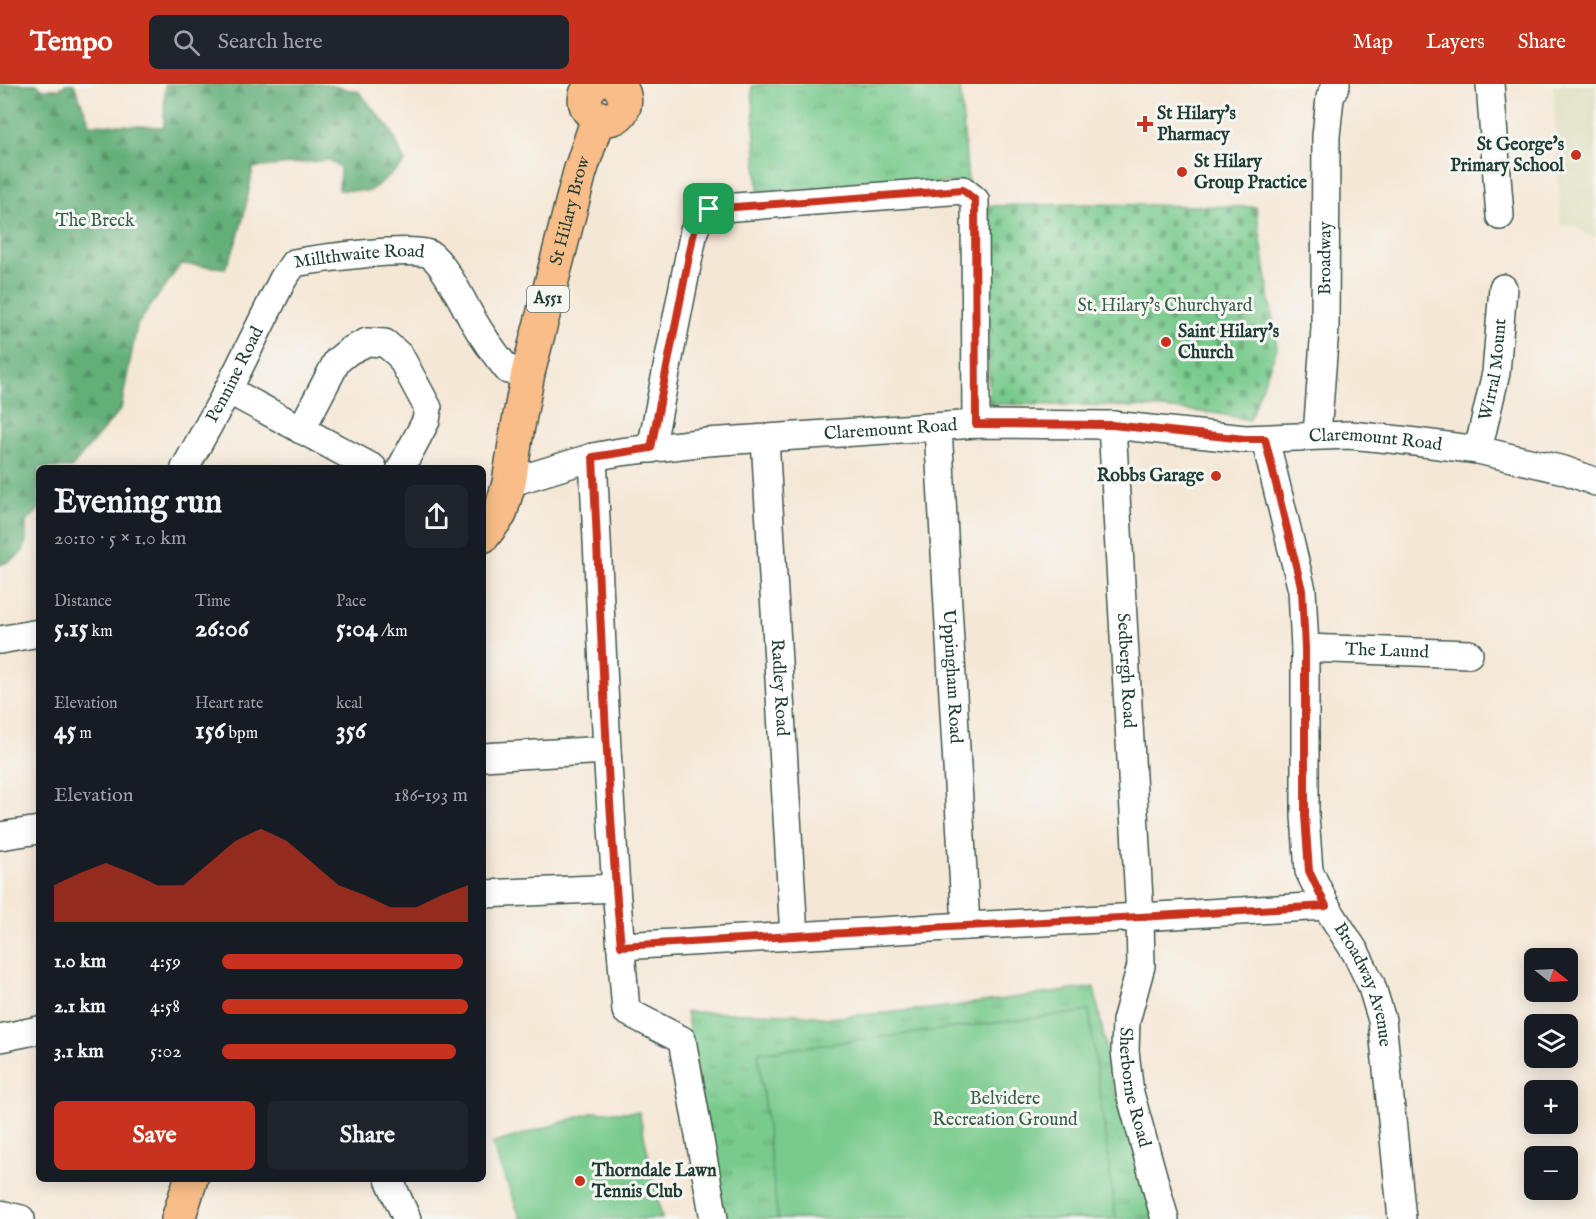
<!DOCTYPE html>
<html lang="en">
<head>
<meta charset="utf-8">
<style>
	body { margin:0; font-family:"IM FELL English",serif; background:#20242c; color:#f1f3f6; height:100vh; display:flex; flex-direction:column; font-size:22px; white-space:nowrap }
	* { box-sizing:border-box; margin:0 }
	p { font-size:20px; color:#9ea1a6 }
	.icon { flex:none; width:33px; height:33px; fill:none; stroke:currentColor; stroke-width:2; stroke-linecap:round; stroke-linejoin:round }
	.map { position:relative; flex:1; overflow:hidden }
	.side { position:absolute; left:36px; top:381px; width:450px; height:717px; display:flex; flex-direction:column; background:#171b24; border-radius:9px; box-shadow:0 3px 15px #0003 }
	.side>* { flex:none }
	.needle { width:39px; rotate:108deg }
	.buttons { position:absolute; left:1524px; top:864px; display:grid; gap:12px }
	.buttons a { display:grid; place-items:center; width:54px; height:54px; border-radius:9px; background:#171b24; box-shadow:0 3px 15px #0003; font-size:30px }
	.pin { position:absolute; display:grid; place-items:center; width:51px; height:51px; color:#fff; margin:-26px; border-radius:12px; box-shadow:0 3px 9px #0006 }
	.round { display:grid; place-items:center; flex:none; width:63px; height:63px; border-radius:9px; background:#20242c }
	.headline { display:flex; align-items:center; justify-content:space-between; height:102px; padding:0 18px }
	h1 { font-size:33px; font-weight:800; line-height:45px }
	.stats { display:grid; grid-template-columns:repeat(3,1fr); gap:9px; height:102px; padding:6px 18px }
	.stats div { display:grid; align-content:center }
	.stats b { font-size:26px; font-weight:800 }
	.stats small { font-size:16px; font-weight:400 }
	.stats p { font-size:16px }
	.chart { height:168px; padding:12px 18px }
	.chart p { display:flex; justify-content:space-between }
	.chart svg { width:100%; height:108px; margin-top:6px; fill:#c8321e; opacity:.7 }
	.cta { display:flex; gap:12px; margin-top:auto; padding:12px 18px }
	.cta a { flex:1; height:69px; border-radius:9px; background:#c8321e; color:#fff; font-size:24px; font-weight:800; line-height:69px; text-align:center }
	.cta a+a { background:#20242c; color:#f1f3f6 }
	ul { padding:0 18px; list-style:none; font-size:20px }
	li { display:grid; grid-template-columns:96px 72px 1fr; align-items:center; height:45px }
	li i { height:15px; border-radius:8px; background:#c8321e }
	header { display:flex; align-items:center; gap:36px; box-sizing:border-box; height:84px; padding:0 30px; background:#c8321e; color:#fff }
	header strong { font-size:28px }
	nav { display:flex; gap:33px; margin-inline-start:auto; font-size:21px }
	.search { width:420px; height:54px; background:#20242c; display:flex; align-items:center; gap:15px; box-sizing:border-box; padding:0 21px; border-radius:9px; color:#9ea1a6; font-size:22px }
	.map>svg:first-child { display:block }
	.built { fill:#deddbb }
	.grass { fill:url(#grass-tufts); stroke:#4c8460; stroke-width:1.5 }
	.forest { fill:url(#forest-firs); stroke:#407656; stroke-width:1.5 }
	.cemetery { fill:url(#cemetery-stones); stroke:#4c8460; stroke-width:1.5 }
	.garden { fill:#79cb8d; stroke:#4c8460; stroke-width:1.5 }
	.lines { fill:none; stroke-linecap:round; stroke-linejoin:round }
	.minor-casing { stroke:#3f564c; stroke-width:30 }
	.major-casing { stroke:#3f564c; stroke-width:36 }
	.minor { stroke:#fff; stroke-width:27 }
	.major { stroke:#f8bd89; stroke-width:33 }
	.route-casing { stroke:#fff; stroke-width:12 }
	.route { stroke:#c8321e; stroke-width:8 }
	.poi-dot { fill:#c8321e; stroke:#f6f6f2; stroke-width:2 }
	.labels { text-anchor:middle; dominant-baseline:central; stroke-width:6; stroke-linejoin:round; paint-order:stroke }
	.shield { fill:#f6f6f2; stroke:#60746d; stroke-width:1.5 }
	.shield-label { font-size:16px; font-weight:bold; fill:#1f3d34 }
	.poi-label { font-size:18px; font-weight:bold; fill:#1f3d34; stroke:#f6f6f2; text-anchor:start }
	.street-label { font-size:18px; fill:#1f3d34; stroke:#f6f6f2 }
	.park-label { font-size:18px; fill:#36604a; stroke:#f6f6f2 }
</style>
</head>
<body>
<header>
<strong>Tempo</strong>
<div class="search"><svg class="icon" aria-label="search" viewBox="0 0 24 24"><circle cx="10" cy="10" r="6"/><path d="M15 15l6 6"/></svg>Search here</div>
<nav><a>Map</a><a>Layers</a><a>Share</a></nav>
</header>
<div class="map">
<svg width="1596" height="1135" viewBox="0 0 1596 1135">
	<defs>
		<pattern id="grass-tufts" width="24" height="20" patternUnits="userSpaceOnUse" patternTransform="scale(1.5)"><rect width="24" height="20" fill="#79cb8d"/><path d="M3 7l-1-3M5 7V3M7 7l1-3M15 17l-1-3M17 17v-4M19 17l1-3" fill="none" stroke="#63a674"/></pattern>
		<pattern id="forest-firs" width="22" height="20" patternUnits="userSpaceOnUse" patternTransform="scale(1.5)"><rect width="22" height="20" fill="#62af78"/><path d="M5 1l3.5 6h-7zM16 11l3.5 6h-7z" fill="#509063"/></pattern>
		<pattern id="cemetery-stones" width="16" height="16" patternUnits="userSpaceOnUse" patternTransform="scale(1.5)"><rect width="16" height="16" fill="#79cb8d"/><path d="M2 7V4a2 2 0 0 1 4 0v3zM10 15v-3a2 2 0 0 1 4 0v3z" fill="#63a674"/></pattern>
	</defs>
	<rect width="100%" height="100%" fill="#f6f6f2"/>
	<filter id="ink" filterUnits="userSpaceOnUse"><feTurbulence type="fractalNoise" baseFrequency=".0167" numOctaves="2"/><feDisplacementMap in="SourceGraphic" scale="12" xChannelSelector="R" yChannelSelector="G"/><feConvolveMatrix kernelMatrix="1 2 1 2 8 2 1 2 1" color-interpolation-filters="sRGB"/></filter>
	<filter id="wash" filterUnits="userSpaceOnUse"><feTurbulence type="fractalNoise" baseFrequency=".008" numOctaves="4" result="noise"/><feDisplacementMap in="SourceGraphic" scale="24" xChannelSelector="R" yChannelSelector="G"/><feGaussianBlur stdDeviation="1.35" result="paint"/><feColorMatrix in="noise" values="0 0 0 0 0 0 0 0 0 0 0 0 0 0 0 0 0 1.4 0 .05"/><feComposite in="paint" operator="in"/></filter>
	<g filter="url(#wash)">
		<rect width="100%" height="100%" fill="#f5e7d6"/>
		<path class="built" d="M1553,0H1596V153H1590L1576,143L1561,141Z"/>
		<path class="grass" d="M766,0H955L960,3L968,98L758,107L752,2Z
			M1094,903L1114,1006L1122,1020L1156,1135H723L686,928L797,930L828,934L938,924Z"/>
		<path class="forest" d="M0,0H37L43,5H59L66,0H74L90,40L164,43L165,0H325L359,8L392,48L405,79L370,107L339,106L340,84L329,76L253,84C247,118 241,154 225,184L181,180L137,241L121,325L71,384H39V426L26,438C27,465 27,471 0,481Z"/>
		<path class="cemetery" d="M1088,120L1256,123L1277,264L1249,336C1234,333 1218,329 1203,328C1132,320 1061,321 989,320L986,122Z"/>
		<path class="garden" d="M1089,927L1116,1135H778L758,969Z
			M595,1028H639L662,1135H521L492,1060Z"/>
	</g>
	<g filter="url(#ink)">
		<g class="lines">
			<g class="minor-casing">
				<g id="minor">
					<path d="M1490,0L1500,132"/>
					<path d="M228,306L373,384"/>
					<path id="s1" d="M1112,341L1140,833L1141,882L1126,937L1125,967L1130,1009L1165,1135"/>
					<path id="s2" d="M938,344L966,842"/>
					<path d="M301,346L337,277L349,267L367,258L385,259L400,272L428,324L426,337L401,384"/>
					<path id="s3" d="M1317,351L1325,244L1326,52L1330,14L1336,0"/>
					<path id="s4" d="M765,355L794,852"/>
					<path id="s5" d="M1265,355L1302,506L1305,564V732L1309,787L1326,822L1356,869L1371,900L1382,936L1402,1135"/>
					<path d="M651,365L694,147L701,131L709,125L963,106L975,116L976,340"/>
					<path id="s6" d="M1478,366L1496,289L1503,204"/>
					<path d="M593,373L607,666L616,804L626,927L682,956L714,1135"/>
					<path id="s7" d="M185,384L228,306L283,195L294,179C316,175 417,161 431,171C444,180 463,218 471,233C482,252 494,269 508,286L528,289"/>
					<path id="s8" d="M509,399L593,373L620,368L707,358L976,340L1112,341L1245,355L1350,351L1400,356L1478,366L1564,386L1596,398"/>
					<path d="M0,556L39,549"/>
					<path id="s9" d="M1305,564L1469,570"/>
					<path d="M483,673L607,666"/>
					<path d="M0,752L39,746"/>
					<path d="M483,810L616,804"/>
					<path d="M621,862L966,842L1140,833L1326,822"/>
					<path d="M0,954L39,946"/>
					<path d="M389,1095L407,1135"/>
					<path d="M0,1130L21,1135"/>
				</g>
			</g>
			<g class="major-casing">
				<g id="major">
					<path d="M593,0C567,26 614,51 624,22C626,13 623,6 617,0"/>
					<path id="s10" d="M483,452L500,430L509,399L516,353L528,289L580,88L598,34"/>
					<path d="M178,1135L191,1095"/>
				</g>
			</g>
			<use href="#minor" class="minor"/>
			<use href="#major" class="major"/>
		</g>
	</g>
	<g class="lines" filter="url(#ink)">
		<g class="route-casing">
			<path id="route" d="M963,106L975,116L976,340L1112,341L1245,355H1265L1302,506L1305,564V732L1309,787L1326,822L1140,833L966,842L621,862C606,700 601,536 593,373L651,364L694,147L701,131L709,125Z"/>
		</g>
		<use href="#route" class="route"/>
	</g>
	<g class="poi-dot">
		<path d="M1142 31h6v6h6v6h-6v6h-6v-6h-6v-6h6z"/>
		<circle cx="1576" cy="71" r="6"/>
		<circle cx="1182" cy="88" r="6"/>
		<circle cx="1166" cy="258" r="6"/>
		<circle cx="1216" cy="392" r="6"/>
		<circle cx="580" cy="1097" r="6"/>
	</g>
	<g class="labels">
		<rect class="shield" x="527" y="202" width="42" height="26" rx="4.5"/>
		<g class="shield-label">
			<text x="548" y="215">A551</text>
		</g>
		<g class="poi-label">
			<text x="1157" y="30">St Hilary's<tspan x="1157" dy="21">Pharmacy</tspan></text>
			<text x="1564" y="61" text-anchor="end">St George's<tspan x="1564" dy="21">Primary School</tspan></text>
			<text x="1194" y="78">St Hilary<tspan x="1194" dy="21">Group Practice</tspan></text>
			<text x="1178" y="248">Saint Hilary's<tspan x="1178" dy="21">Church</tspan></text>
			<text x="1204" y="392" text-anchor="end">Robbs Garage</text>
			<text x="592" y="1087">Thorndale Lawn<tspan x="592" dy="21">Tennis Club</tspan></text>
		</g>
		<g class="street-label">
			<text stroke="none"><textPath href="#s10" startOffset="339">St Hilary Brow</textPath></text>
			<text stroke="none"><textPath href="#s3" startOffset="177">Broadway</textPath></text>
			<text stroke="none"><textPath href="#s7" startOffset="298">Millthwaite Road</textPath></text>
			<text stroke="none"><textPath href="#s6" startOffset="82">Wirral Mount</textPath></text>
			<text stroke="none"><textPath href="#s7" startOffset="106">Pennine Road</textPath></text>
			<text stroke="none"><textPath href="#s8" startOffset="387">Claremount Road</textPath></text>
			<text stroke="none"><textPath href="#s8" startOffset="873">Claremount Road</textPath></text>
			<text stroke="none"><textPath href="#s9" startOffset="82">The Laund</textPath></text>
			<text stroke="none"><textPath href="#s1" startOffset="246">Sedbergh Road</textPath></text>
			<text stroke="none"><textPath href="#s2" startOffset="249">Uppingham Road</textPath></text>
			<text stroke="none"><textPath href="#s4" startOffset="249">Radley Road</textPath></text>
			<text stroke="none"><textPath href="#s5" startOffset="564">Broadway Avenue</textPath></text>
			<text stroke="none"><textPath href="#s1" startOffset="666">Sherborne Road</textPath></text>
		</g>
		<g class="park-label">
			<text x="95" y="137">The Breck</text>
			<text x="1165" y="222">St. Hilary's Churchyard</text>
			<text x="1005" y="1015">Belvidere<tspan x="1005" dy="21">Recreation Ground</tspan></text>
		</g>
	</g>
</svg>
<div class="buttons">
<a><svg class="needle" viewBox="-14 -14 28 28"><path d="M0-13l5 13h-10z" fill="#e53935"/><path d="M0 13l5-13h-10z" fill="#9ea1a6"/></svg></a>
<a><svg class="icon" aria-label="layers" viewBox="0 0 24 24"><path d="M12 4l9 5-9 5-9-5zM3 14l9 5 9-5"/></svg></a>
<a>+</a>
<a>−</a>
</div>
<div class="pin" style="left:709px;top:125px;background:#1e9e55"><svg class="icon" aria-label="arrive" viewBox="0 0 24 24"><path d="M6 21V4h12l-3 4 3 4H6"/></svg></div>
<section class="side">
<div class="headline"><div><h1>Evening run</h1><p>20:10 · 5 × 1.0 km</p></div><a class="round"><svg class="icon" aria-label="share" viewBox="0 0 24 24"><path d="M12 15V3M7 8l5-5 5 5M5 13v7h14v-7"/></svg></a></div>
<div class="stats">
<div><p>Distance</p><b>5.15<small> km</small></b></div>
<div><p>Time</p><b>26:06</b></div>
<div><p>Pace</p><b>5:04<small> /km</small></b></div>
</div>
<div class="stats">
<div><p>Elevation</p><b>45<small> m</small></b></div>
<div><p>Heart rate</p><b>156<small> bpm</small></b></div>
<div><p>kcal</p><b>356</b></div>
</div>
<div class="chart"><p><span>Elevation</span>186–193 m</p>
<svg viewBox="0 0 160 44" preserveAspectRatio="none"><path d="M0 44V29L10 24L20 20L30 24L40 29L50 29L60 20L70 11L80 6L90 11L100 20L110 29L120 33L130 38L140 38L150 33L160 29V44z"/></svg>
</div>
<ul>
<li><b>1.0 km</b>4:59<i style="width:98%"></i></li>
<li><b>2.1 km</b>4:58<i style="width:100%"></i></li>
<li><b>3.1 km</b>5:02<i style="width:95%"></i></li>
</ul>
<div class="cta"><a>Save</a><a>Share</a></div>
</section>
</div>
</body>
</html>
